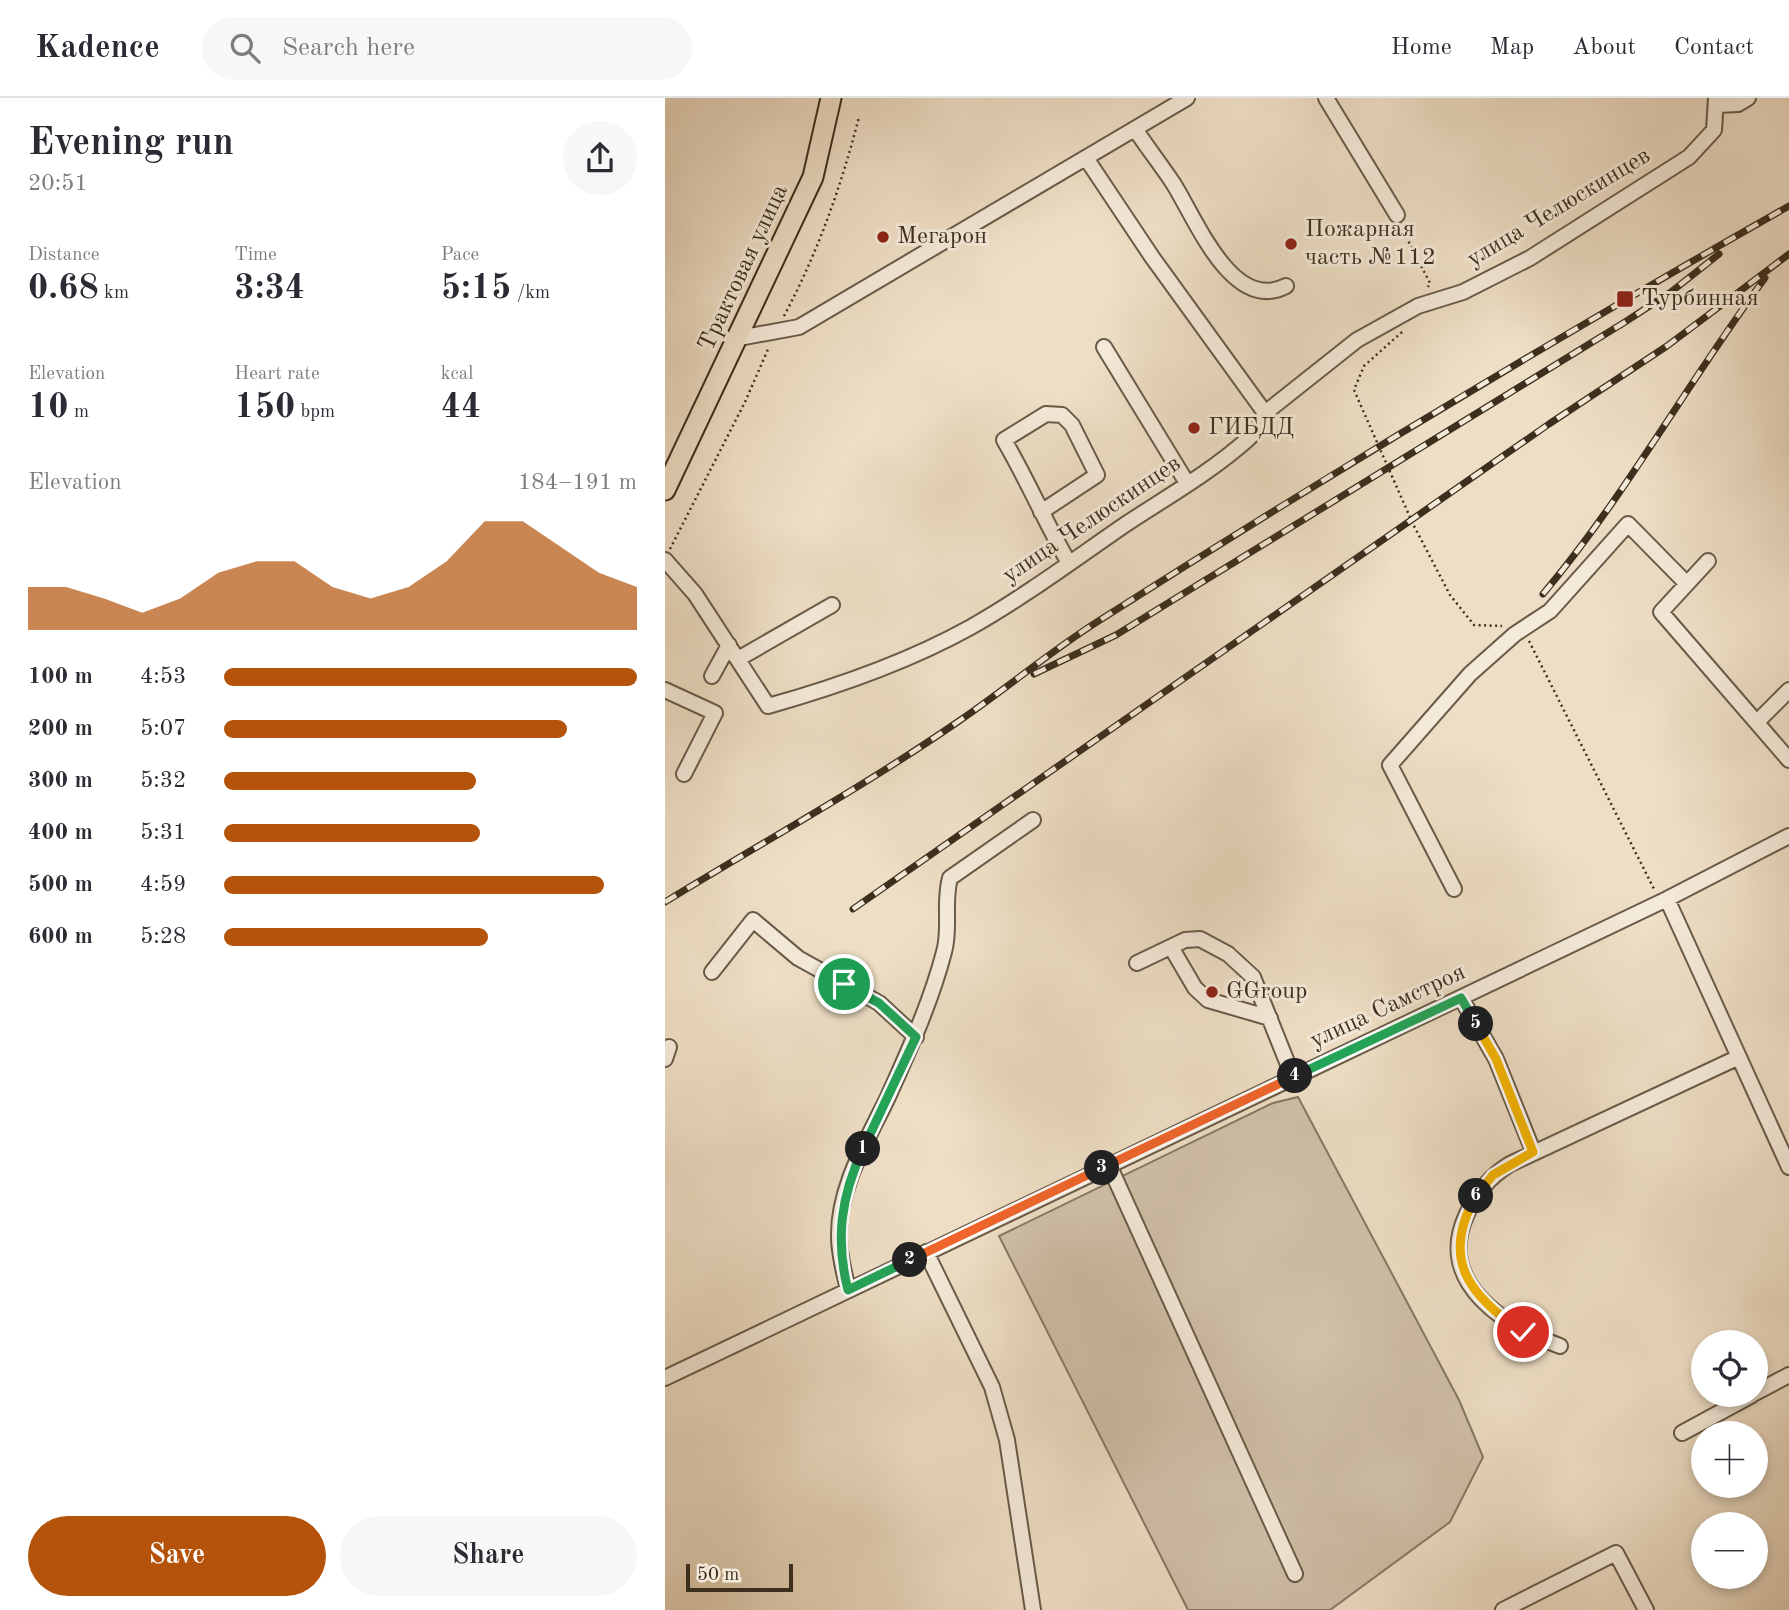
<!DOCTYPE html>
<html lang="en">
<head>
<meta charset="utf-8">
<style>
	body { margin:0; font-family:"Old Standard TT",serif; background:#f7f7f7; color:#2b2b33; height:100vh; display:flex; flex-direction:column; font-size:26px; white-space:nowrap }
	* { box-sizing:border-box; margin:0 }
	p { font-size:23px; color:#7c7c81 }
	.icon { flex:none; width:38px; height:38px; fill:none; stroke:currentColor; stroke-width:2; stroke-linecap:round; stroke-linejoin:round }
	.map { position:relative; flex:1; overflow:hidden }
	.panel { display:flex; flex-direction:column; background:#fff; width:665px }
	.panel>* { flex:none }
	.buttons { position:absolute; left:1026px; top:1232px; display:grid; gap:14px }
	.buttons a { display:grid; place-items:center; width:77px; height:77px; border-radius:50%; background:#fff; box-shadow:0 4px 10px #0003; font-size:35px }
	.scale { position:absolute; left:21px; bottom:18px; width:107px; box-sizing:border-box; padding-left:7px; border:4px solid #3d2f1e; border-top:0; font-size:19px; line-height:24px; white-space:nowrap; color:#3d2f1e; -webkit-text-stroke:5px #f4ead9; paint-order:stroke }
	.pin { position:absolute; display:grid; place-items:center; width:60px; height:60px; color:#fff; margin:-30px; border:4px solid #fff; border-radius:50%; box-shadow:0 2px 7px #0007 }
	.km { position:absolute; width:35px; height:35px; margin:-18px; border-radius:50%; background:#222; color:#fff; font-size:19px; line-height:35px; text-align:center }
	.round { display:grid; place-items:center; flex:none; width:74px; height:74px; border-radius:37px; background:#f7f7f7 }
	.headline { display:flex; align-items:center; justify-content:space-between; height:119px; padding:0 28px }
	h1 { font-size:38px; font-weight:700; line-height:52px }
	.metrics { display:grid; grid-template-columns:repeat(3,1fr); gap:10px; height:119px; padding:7px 28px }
	.metrics div { display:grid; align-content:center }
	.metrics b { font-size:35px; font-weight:700 }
	.metrics small { font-size:19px; font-weight:400 }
	.metrics p { font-size:19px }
	.chart { height:196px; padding:14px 28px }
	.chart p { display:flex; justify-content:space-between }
	.chart svg { width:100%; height:126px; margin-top:7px; fill:#b45309; opacity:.7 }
	.cta { display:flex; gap:14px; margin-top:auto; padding:14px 28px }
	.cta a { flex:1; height:80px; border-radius:42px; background:#b45309; color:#fff; font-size:28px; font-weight:700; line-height:80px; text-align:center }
	.cta a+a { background:#f7f7f7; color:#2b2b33 }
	ul { padding:0 28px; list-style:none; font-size:23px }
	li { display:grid; grid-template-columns:112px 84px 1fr; align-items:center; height:52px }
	li i { height:18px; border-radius:9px; background:#b45309 }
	header { display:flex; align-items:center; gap:42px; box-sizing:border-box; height:98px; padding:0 35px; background:#fff; border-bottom:2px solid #e1e1e2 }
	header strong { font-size:33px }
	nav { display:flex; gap:38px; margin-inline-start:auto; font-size:24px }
	.search { width:490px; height:63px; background:#f7f7f7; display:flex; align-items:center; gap:18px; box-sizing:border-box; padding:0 24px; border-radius:38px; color:#7c7c81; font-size:26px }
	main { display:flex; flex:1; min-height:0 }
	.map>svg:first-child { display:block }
	.green { fill:#d0c0a9; stroke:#867864; stroke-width:2 }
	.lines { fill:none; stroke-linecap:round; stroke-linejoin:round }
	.minor-casing { stroke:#695b48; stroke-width:18 }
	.major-casing { stroke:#3d2f1e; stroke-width:23 }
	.path { stroke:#3d2f1e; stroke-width:2.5; stroke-dasharray:2 3.5; stroke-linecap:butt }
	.minor { stroke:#f4ead9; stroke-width:14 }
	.major { stroke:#eedec5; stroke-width:19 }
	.rail-casing { stroke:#3d2f1e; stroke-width:7 }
	.rail { stroke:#f4ead9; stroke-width:4.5; stroke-dasharray:13; stroke-linecap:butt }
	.split-1-casing { stroke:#fff; stroke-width:14 }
	.split-2-casing { stroke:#fff; stroke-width:14 }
	.split-3-casing { stroke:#fff; stroke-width:14 }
	.split-4-casing { stroke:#fff; stroke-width:14 }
	.split-5-casing { stroke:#fff; stroke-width:14 }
	.split-6-casing { stroke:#fff; stroke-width:14 }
	.split-7-casing { stroke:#fff; stroke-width:14 }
	.split-1 { stroke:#22a559; stroke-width:9 }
	.split-2 { stroke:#22a559; stroke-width:9 }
	.split-3 { stroke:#f0652b; stroke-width:9 }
	.split-4 { stroke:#f0652b; stroke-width:9 }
	.split-5 { stroke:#22a559; stroke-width:9 }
	.split-6 { stroke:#f5b400; stroke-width:9 }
	.split-7 { stroke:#f5b400; stroke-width:9 }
	.poi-dot { fill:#8f2418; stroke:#f4ead9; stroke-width:2.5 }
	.labels { text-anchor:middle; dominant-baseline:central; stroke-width:6; stroke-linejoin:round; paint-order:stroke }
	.street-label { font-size:24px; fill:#3d2f1e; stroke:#f4ead9 }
	.poi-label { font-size:24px; fill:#3d2f1e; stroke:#f4ead9; text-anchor:start }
</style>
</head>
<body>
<header>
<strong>Kadence</strong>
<div class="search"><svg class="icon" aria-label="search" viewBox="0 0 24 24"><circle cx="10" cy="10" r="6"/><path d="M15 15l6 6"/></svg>Search here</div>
<nav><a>Home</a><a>Map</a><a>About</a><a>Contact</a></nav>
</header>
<main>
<section class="panel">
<div class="headline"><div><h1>Evening run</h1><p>20:51</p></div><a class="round"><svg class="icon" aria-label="share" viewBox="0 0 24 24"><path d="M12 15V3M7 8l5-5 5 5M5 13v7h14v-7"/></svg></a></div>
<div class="metrics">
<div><p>Distance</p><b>0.68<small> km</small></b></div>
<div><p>Time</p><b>3:34</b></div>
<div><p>Pace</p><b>5:15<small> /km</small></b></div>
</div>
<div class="metrics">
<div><p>Elevation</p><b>10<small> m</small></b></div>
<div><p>Heart rate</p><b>150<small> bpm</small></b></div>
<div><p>kcal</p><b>44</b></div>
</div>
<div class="chart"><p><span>Elevation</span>184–191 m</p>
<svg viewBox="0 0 160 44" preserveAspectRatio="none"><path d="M0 44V29L10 29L20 33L30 38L40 33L50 24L60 20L70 20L80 29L90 33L100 29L110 20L120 6L130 6L140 15L150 24L160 29V44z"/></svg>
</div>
<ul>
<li><b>100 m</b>4:53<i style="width:100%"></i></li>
<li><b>200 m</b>5:07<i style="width:83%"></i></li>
<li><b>300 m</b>5:32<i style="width:61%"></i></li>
<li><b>400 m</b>5:31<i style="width:62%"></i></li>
<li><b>500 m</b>4:59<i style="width:92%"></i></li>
<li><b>600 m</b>5:28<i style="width:64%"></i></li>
</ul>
<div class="cta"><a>Save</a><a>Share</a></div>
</section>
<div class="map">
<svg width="1124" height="1512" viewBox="0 0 1124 1512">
	<rect width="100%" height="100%" fill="#eedec5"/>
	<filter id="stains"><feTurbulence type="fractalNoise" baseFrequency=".00286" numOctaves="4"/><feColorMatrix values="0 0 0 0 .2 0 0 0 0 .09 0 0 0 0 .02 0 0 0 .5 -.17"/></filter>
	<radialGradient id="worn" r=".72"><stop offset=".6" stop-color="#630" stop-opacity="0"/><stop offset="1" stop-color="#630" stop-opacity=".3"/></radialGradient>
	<path class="green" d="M633,999L794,1302L818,1359L785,1424L665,1512H523L334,1138L608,1005Z"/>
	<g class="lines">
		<g class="minor-casing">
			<path id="minor" d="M661,0L732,117
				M1053,7L1073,6L1083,0
				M470,31C482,49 496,67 508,85C530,119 567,216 621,188
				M421,60L487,159L600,315
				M74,240L134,229L522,0
				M439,249L522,385
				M376,414L432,377L407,327L397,317L381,316L339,342C363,383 380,424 404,465
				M0,462L30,496L103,608C171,589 243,564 306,529C359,499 410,461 461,426C502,399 546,374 583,341C592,333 597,326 600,315L692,242L753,208L798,194L865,160L1024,59L1049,32L1051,0
				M1043,463L996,514L1124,662
				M73,561L167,507
				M47,578L64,547
				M0,592L50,615L19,676
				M1092,624L1124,592
				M789,791L725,667L805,576L850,536L885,513L963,426L1022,486
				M1002,801L1124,1069
				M506,849L530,890L543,902L605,920
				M472,865L520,842L535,841L563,856L588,879L628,979
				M47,874L88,822L133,860L214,905L251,939
				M796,900L831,961L868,1053
				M0,961L4,949
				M444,1067L630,1476
				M261,1154L327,1289L342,1342L368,1512
				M183,1191C179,1174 174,1157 174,1139C173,1089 202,1043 223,999C244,952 266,904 279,854C286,830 278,805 285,780L368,722
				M895,1248C842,1229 770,1186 801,1118C811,1095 824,1079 845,1066L1074,959
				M0,1280L1002,801L1124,738
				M1090,1295L1124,1277
				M1017,1335L1087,1297
				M838,1512L951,1455L981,1512"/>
		</g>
		<g class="major-casing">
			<path id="major" d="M0,392L148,79L166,0"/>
		</g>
		<path class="path" d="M736,129L765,185L763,189
			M119,218C153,154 176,89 194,19
			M737,234L699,268L689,292L748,426L785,497L809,527L837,528
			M5,451L80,304L104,249
			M864,543L990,793"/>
		<use href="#minor" class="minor"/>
		<use href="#major" class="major"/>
		<g class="rail-casing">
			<path id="rail" d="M878,496C961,397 1023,284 1100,180
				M369,576L451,537L960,224L1006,194L1054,156
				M0,804C98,744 200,688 294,623C342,590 386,553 435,522C661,378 891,240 1124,108
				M188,811L884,326L1002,248L1124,156"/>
		</g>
		<use href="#rail" class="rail"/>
	</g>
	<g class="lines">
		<g class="split-1-casing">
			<path id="split-1" d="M179,886L214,905L251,939L198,1051"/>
		</g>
		<g class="split-2-casing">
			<path id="split-2" d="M198,1051C176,1098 170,1141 183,1192L245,1162"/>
		</g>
		<g class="split-3-casing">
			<path id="split-3" d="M245,1162L437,1070"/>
		</g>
		<g class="split-4-casing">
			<path id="split-4" d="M437,1070L630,978"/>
		</g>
		<g class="split-5-casing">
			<path id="split-5" d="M630,978L796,900L811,926"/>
		</g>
		<g class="split-6-casing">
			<path id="split-6" d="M811,1098L828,1077L868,1054L831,961L811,926"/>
		</g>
		<g class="split-7-casing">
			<path id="split-7" d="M811,1098C775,1161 804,1198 858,1234"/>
		</g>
		<use href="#split-1" class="split-1"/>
		<use href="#split-2" class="split-2"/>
		<use href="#split-3" class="split-3"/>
		<use href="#split-4" class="split-4"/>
		<use href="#split-5" class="split-5"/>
		<use href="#split-6" class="split-6"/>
		<use href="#split-7" class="split-7"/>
	</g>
	<g class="poi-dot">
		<circle cx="218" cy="139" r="7"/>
		<circle cx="626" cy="146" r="7"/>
		<rect x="951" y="192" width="18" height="18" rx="3.5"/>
		<circle cx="529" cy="330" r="7"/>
		<circle cx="547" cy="894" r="7"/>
	</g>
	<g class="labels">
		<g class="street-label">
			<text transform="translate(894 110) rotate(-31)">улица Челюскинцев</text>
			<text transform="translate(79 170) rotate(-65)">Трактовая улица</text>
			<text transform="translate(427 422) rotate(-34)">улица Челюскинцев</text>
			<text transform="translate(723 909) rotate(-25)">улица Самстроя</text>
		</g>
		<g class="poi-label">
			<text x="640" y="132">Пожарная<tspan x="640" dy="28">часть №112</tspan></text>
			<text x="232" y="139">Мегарон</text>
			<text x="976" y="201">Турбинная</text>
			<text x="543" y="330">ГИБДД</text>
			<text x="561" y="894">GGroup</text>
		</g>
	</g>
	<rect width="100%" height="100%" filter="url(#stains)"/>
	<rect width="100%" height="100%" fill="url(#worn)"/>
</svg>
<div class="buttons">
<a><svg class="icon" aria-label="locate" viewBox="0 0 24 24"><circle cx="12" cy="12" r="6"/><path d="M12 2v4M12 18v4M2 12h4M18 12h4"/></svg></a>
<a>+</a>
<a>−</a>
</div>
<div class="scale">50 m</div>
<div class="pin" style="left:179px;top:886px;background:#1e9e55"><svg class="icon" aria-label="arrive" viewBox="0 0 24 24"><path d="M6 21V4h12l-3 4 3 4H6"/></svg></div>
<div class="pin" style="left:858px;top:1234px;background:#d93025"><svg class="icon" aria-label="check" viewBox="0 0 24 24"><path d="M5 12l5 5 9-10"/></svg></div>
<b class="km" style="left:198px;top:1051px">1</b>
<b class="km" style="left:245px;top:1162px">2</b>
<b class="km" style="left:437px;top:1070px">3</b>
<b class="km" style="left:630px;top:978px">4</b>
<b class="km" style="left:811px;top:926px">5</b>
<b class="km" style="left:811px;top:1098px">6</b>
</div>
</main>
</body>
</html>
